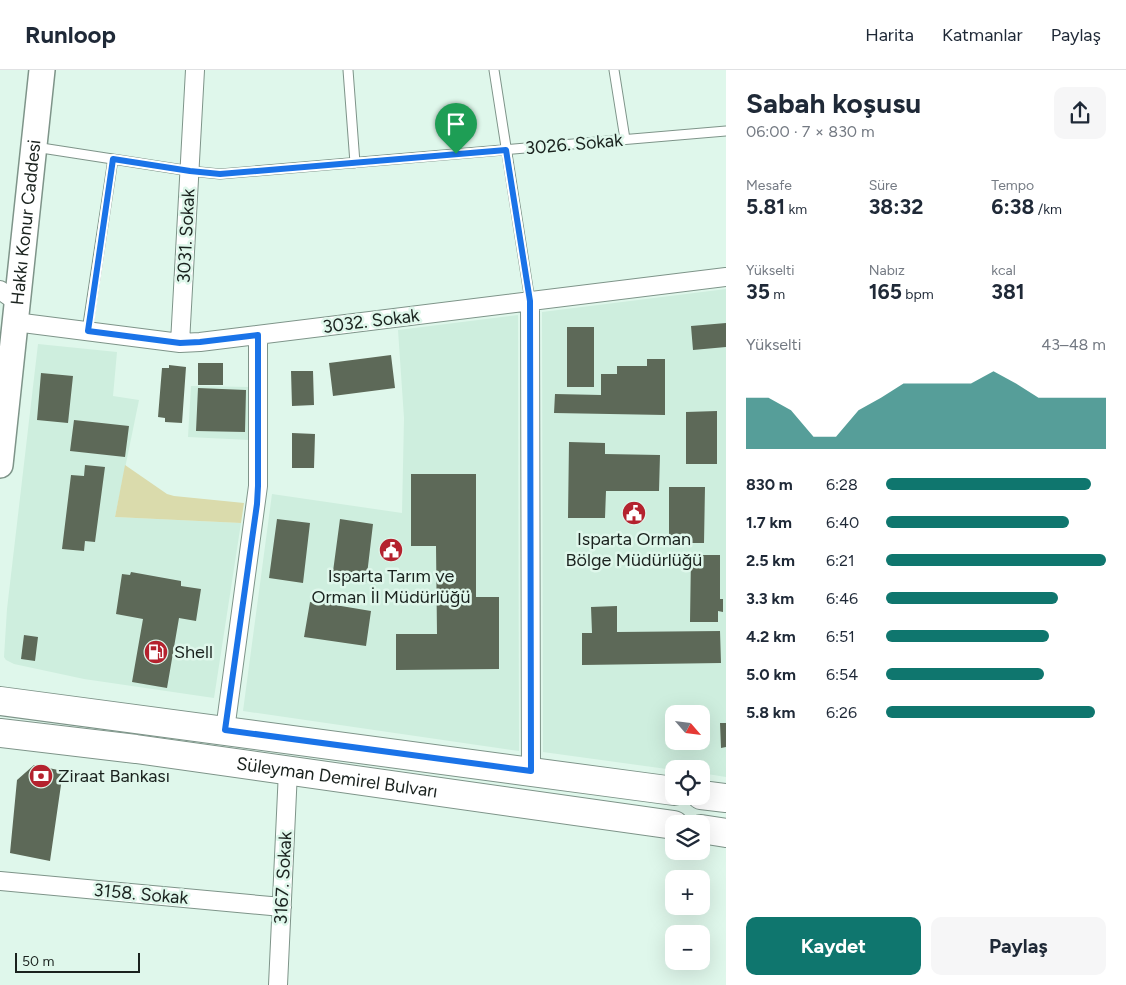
<!DOCTYPE html>
<html lang="tr">
<head>
<meta charset="utf-8">
<style>
	body { margin:0; font-family:Figtree,sans-serif; background:#f6f6f7; color:#1f2937; height:100vh; display:flex; flex-direction:column; font-size:19px; white-space:nowrap }
	* { box-sizing:border-box; margin:0 }
	p { font-size:16px; color:#747a83 }
	.icon { flex:none; width:28px; height:28px; fill:none; stroke:currentColor; stroke-width:2; stroke-linecap:round; stroke-linejoin:round }
	.map { position:relative; flex:1; overflow:hidden }
	.sheet { display:flex; flex-direction:column; background:#fff; width:400px }
	.sheet>* { flex:none }
	.needle { width:32px; rotate:118deg }
	.tools { position:absolute; left:665px; top:635px; display:grid; gap:10px }
	.tools a { display:grid; place-items:center; width:45px; height:45px; border-radius:10px; background:#fff; box-shadow:0 5px 20px #0002; font-size:25px }
	.scale { position:absolute; left:15px; bottom:12px; width:125px; box-sizing:border-box; padding-left:5px; border:2px solid #1a221e; border-top:0; font-size:14px; line-height:18px; white-space:nowrap; color:#1a221e; -webkit-text-stroke:4px #dff7eb; paint-order:stroke }
	.pin { position:absolute; display:grid; place-items:center; width:42px; height:42px; color:#fff; margin:-51px -21px; border-radius:50% 50% 50% 0; rotate:-45deg; box-shadow:0 0 5px #0007 }
	.pin .icon { rotate:45deg }
	.round { display:grid; place-items:center; flex:none; width:52px; height:52px; border-radius:10px; background:#f6f6f7 }
	.summary { display:flex; align-items:center; justify-content:space-between; height:85px; padding:0 20px }
	h1 { font-size:28px; font-weight:700; line-height:38px }
	.figures { display:grid; grid-template-columns:repeat(3,1fr); gap:8px; height:85px; padding:5px 20px }
	.figures div { display:grid; align-content:center }
	.figures b { font-size:21px; font-weight:700 }
	.figures small { font-size:14px; font-weight:400 }
	.figures p { font-size:14px }
	.chart { height:140px; padding:10px 20px }
	.chart p { display:flex; justify-content:space-between }
	.chart svg { width:100%; height:90px; margin-top:5px; fill:#0f766e; opacity:.7 }
	.primary-button { display:flex; gap:10px; margin-top:auto; padding:10px 20px }
	.primary-button a { flex:1; height:58px; border-radius:10px; background:#0f766e; color:#fff; font-size:20px; font-weight:700; line-height:58px; text-align:center }
	.primary-button a+a { background:#f6f6f7; color:#1f2937 }
	ul { padding:0 20px; list-style:none; font-size:16px }
	li { display:grid; grid-template-columns:80px 60px 1fr; align-items:center; height:38px }
	li i { height:12px; border-radius:6px; background:#0f766e }
	header { display:flex; align-items:center; gap:30px; box-sizing:border-box; height:70px; padding:0 25px; background:#fff; border-bottom:1px solid #e0e1e3 }
	header strong { font-size:24px }
	nav { display:flex; gap:28px; margin-inline-start:auto; font-size:18px }
	main { display:flex; flex:1; min-height:0 }
	.map>svg:first-child { display:block }
	.built { fill:#ceeede; fill-rule:evenodd }
	.green { fill:#dadbac }
	.building { fill:#5d6958 }
	.lines { fill:none; stroke-linecap:round; stroke-linejoin:round }
	.lane-casing { stroke:#7e9489; stroke-width:11 }
	.street-casing { stroke:#7e9489; stroke-width:20 }
	.secondary-casing { stroke:#7e9489; stroke-width:28 }
	.primary-casing { stroke:#7e9489; stroke-width:30 }
	.lane { stroke:#fff; stroke-width:9 }
	.street { stroke:#fff; stroke-width:18 }
	.secondary { stroke:#fff; stroke-width:25 }
	.primary { stroke:#fff; stroke-width:28 }
	.route-casing { stroke:#fff; stroke-width:10 }
	.route { stroke:#1a73e8; stroke-width:6 }
	.labels { text-anchor:middle; dominant-baseline:central; stroke-width:5; stroke-linejoin:round; paint-order:stroke }
	.street-label { font-size:18px; fill:#1a221e; stroke:#dff7eb }
	.poi-label { font-size:18px; fill:#1a221e; stroke:#dff7eb }
</style>
</head>
<body>
<header>
<strong>Runloop</strong>
<nav><a>Harita</a><a>Katmanlar</a><a>Paylaş</a></nav>
</header>
<main>
<div class="map">
<svg width="726" height="915" viewBox="0 0 726 915">
	<rect width="100%" height="100%" fill="#dff7eb"/>
	<path class="built" d="M726,219V707L701,703V699L674,700L543,682L542,242ZM674,644H701V671H674Z
		M518,245L519,681L243,641L272,424L402,443L404,348L398,260Z
		M38,274L117,282L113,326L139,330L115,447L241,453L214,628L84,609L14,594L6,590L4,587L7,539Z
		M191,316L250,317V370L188,367Z"/>
	<path class="green" d="M125,395L167,424L174,426L244,433L241,453L115,447Z"/>
	<path class="building" d="M726,253V277L693,280L691,256Z
		M567,257H594V317H567Z
		M391,285L395,318L333,326L329,293Z
		M647,289H665V345L554,343L555,324L601,325V304H617V296H647Z
		M198,293H223V315H198Z
		M169,295L186,297L182,353L165,352V348L158,347L162,298H169Z
		M291,301H313L314,335L292,336Z
		M41,303L73,306L68,353L37,350Z
		M198,318L246,320L245,362L196,361Z
		M717,341V394H686V342Z
		M74,350L129,356L125,387L70,381Z
		M292,363L315,364L314,398H292Z
		M569,372L605,373V384L660,385L659,421H606L605,448H568Z
		M85,395L105,397L95,472L85,471L84,481L62,479L71,405L84,406Z
		M411,404H476V527H499V599L396,600V564H437L436,476H411Z
		M669,417H705L704,473H669Z
		M277,449L310,453L303,513L269,508Z
		M340,449L373,454L366,513L332,509Z
		M691,485H720V529H723V542L718,541V552H690Z
		M131,502L181,511V516L201,519L196,551L179,548L167,618L132,612L143,549L116,544L122,504L130,505Z
		M322,529L335,531V535L371,541L366,576L304,567L310,532L321,534Z
		M617,536V562L720,561L721,593L582,595V563H592L591,537Z
		M24,565L38,567L35,591L21,589Z
		M720,653H726V677L721,678Z
		M34,695L63,701L50,791L10,783L17,710Z"/>
	<g class="lines">
		<g class="lane-casing">
			<path id="lane" d="M348,0L355,93
				M494,0L530,231
				M614,0L625,69
				M35,77L190,101L220,104L726,61
				M87,261L113,89"/>
		</g>
		<g class="street-casing">
			<path id="street" d="M0,220L17,232
				M530,231L531,701
				M15,252L180,273L200,272L726,207
				M180,273L195,0
				M225,660L258,416V265
				M0,811L282,837
				M278,915L288,701"/>
		</g>
		<g class="secondary-casing">
			<g id="secondary">
				<path id="s1" d="M0,395L42,0"/>
			</g>
		</g>
		<g class="primary-casing">
			<g id="primary">
				<path d="M0,631L674,721"/>
				<path id="s2" d="M0,663L136,679L674,755"/>
				<path d="M701,725L726,728"/>
				<path d="M701,759L726,763"/>
			</g>
		</g>
		<use href="#lane" class="lane"/>
		<use href="#street" class="street"/>
		<use href="#secondary" class="secondary"/>
		<use href="#primary" class="primary"/>
	</g>
	<g class="lines">
		<g class="route-casing">
			<path id="route" d="M506,80L530,231L531,701L225,660L257,434L258,416V265L200,272L180,273L88,261L113,89L190,101L220,104Z"/>
		</g>
		<use href="#route" class="route"/>
	</g>
	<defs>
		<g id="civic-disc" transform="scale(1.25)"><circle r="9.5" fill="#b4222e" stroke="#dff7eb"/><path d="M-.6-6.5H3V-4.5H.6V-3L4-1V1h2V6H-6V1h2V-1L-.6-3ZM-1.2 2.5V6h2.4V2.5Z" fill="#fff"/></g>
		<g id="fuel-disc" transform="scale(1.25)"><circle r="9.5" fill="#b4222e" stroke="#dff7eb"/><path d="M-5.5-6h7V0h2V4h1.3V-2.5L3-4.5l.8-.8L6-3V5H2.5V1h-1V6h-7ZM-4.2-4.7v3.2H.2V-4.7Z" fill="#fff"/></g>
		<g id="bank-disc" transform="scale(1.25)"><circle r="9.5" fill="#b4222e" stroke="#dff7eb"/><path d="M-6-4H6V4H-6ZM0-2.3a2.3 2.3 0 1 0 0 4.6a2.3 2.3 0 1 0 0-4.6Z" fill="#fff"/></g>
	</defs>
	<g fill-rule="evenodd">
		<use href="#civic-disc" x="634" y="443"/>
		<use href="#civic-disc" x="391" y="480"/>
		<use href="#fuel-disc" x="156" y="582"/>
		<use href="#bank-disc" x="41" y="706"/>
	</g>
	<g class="labels">
		<g class="street-label">
			<text transform="translate(574 74) rotate(-5)">3026. Sokak</text>
			<text stroke="none"><textPath href="#s1" startOffset="244">Hakkı Konur Caddesi</textPath></text>
			<text transform="translate(186 166) rotate(-87)">3031. Sokak</text>
			<text transform="translate(371 251) rotate(-7)">3032. Sokak</text>
			<text stroke="none"><textPath href="#s2" startOffset="340">Süleyman Demirel Bulvarı</textPath></text>
			<text transform="translate(283 808) rotate(-87)">3167. Sokak</text>
			<text transform="translate(141 824) rotate(5)">3158. Sokak</text>
		</g>
		<g class="poi-label">
			<text x="634" y="469">Isparta Orman<tspan x="634" dy="21">Bölge Müdürlüğü</tspan></text>
			<text x="391" y="506">Isparta Tarım ve<tspan x="391" dy="21">Orman İl Müdürlüğü</tspan></text>
			<text x="174" y="582" text-anchor="start">Shell</text>
			<text x="58" y="706" text-anchor="start">Ziraat Bankası</text>
		</g>
	</g>
</svg>
<div class="tools">
<a><svg class="needle" viewBox="-14 -14 28 28"><path d="M0-13l5 13h-10z" fill="#e53935"/><path d="M0 13l5-13h-10z" fill="#747a83"/></svg></a>
<a><svg class="icon" aria-label="locate" viewBox="0 0 24 24"><circle cx="12" cy="12" r="6"/><path d="M12 2v4M12 18v4M2 12h4M18 12h4"/></svg></a>
<a><svg class="icon" aria-label="layers" viewBox="0 0 24 24"><path d="M12 4l9 5-9 5-9-5zM3 14l9 5 9-5"/></svg></a>
<a>+</a>
<a>−</a>
</div>
<div class="scale">50 m</div>
<div class="pin" style="left:456px;top:84px;background:#1e9e55"><svg class="icon" aria-label="arrive" viewBox="0 0 24 24"><path d="M6 21V4h12l-3 4 3 4H6"/></svg></div>
</div>
<section class="sheet">
<div class="summary"><div><h1>Sabah koşusu</h1><p>06:00 · 7 × 830 m</p></div><a class="round"><svg class="icon" aria-label="share" viewBox="0 0 24 24"><path d="M12 15V3M7 8l5-5 5 5M5 13v7h14v-7"/></svg></a></div>
<div class="figures">
<div><p>Mesafe</p><b>5.81<small> km</small></b></div>
<div><p>Süre</p><b>38:32</b></div>
<div><p>Tempo</p><b>6:38<small> /km</small></b></div>
</div>
<div class="figures">
<div><p>Yükselti</p><b>35<small> m</small></b></div>
<div><p>Nabız</p><b>165<small> bpm</small></b></div>
<div><p>kcal</p><b>381</b></div>
</div>
<div class="chart"><p><span>Yükselti</span>43–48 m</p>
<svg viewBox="0 0 160 44" preserveAspectRatio="none"><path d="M0 44V19L10 19L20 25L30 38L40 38L50 25L60 19L70 12L80 12L90 12L100 12L110 6L120 12L130 19L140 19L150 19L160 19V44z"/></svg>
</div>
<ul>
<li><b>830 m</b>6:28<i style="width:93%"></i></li>
<li><b>1.7 km</b>6:40<i style="width:83%"></i></li>
<li><b>2.5 km</b>6:21<i style="width:100%"></i></li>
<li><b>3.3 km</b>6:46<i style="width:78%"></i></li>
<li><b>4.2 km</b>6:51<i style="width:74%"></i></li>
<li><b>5.0 km</b>6:54<i style="width:72%"></i></li>
<li><b>5.8 km</b>6:26<i style="width:95%"></i></li>
</ul>
<div class="primary-button"><a>Kaydet</a><a>Paylaş</a></div>
</section>
</main>
</body>
</html>
